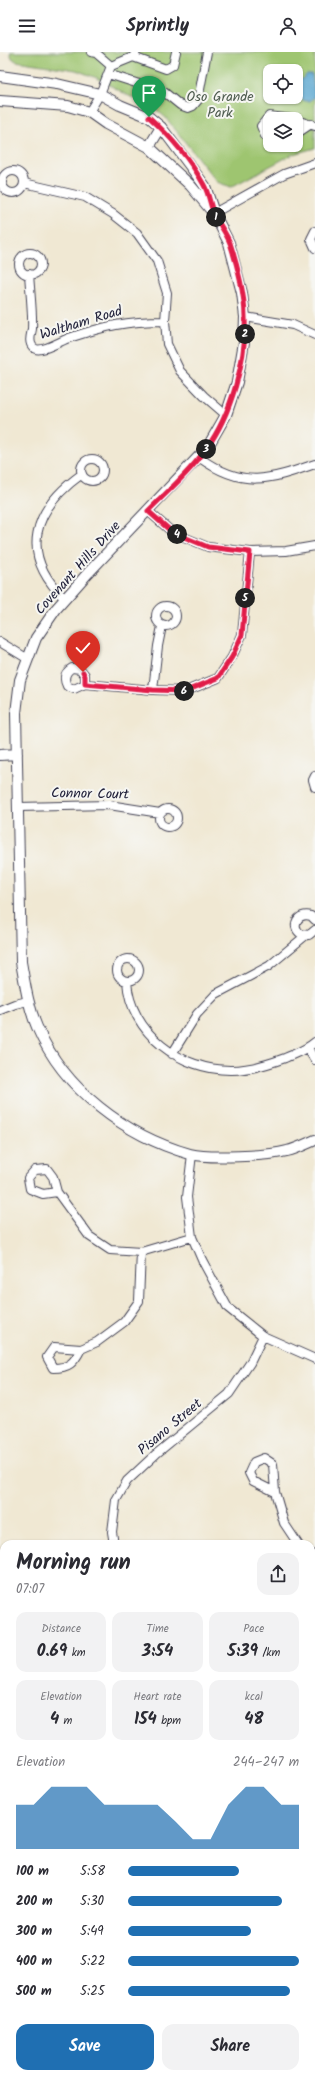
<!DOCTYPE html>
<html lang="en">
<head>
<meta charset="utf-8">
<style>
	body { margin:0; font-family:Kalam,sans-serif; background:#f2f2f3; color:#2b2b33; height:100vh; display:flex; flex-direction:column; font-size:15px; white-space:nowrap }
	* { box-sizing:border-box; margin:0 }
	p { font-size:13px; color:#7c7c81 }
	.icon { flex:none; width:22px; height:22px; fill:none; stroke:currentColor; stroke-width:2; stroke-linecap:round; stroke-linejoin:round }
	.map { position:relative; flex:1; overflow:hidden }
	.drawer { position:absolute; left:0px; top:1488px; width:315px; height:538px; display:flex; flex-direction:column; background:#fff; border-radius:12px 12px 0 0; box-shadow:0 1px 3px #0004 }
	.drawer>* { flex:none }
	.tools { position:absolute; left:263px; top:12px; display:grid; gap:8px }
	.tools a { display:grid; place-items:center; width:40px; height:40px; border-radius:8px; background:#fff; box-shadow:0 1px 3px #0004; font-size:20px }
	.pin { position:absolute; display:grid; place-items:center; width:34px; height:34px; color:#fff; margin:-41px -17px; border-radius:50% 50% 50% 0; rotate:-45deg; box-shadow:0 0 4px #0007 }
	.pin .icon { rotate:45deg }
	.km { position:absolute; width:20px; height:20px; margin:-10px; border-radius:50%; background:#222; color:#fff; font-size:11px; line-height:20px; text-align:center }
	.round { display:grid; place-items:center; flex:none; width:42px; height:42px; border-radius:12px; background:#f2f2f3 }
	.summary { display:flex; align-items:center; justify-content:space-between; height:68px; padding:0 16px }
	h1 { font-size:22px; font-weight:700; line-height:30px }
	.stats { display:grid; grid-template-columns:repeat(3,1fr); gap:6px; height:68px; padding:4px 16px }
	.stats div { display:grid; align-content:center; border-radius:10px; background:#f2f2f3; text-align:center }
	.stats b { font-size:17px; font-weight:700 }
	.stats small { font-size:11px; font-weight:400 }
	.stats p { font-size:11px }
	.chart { height:112px; padding:8px 16px }
	.chart p { display:flex; justify-content:space-between }
	.chart svg { width:100%; height:72px; margin-top:4px; fill:#1f6fb2; opacity:.7 }
	.action { display:flex; gap:8px; margin-top:auto; padding:8px 16px }
	.action a { flex:1; height:46px; border-radius:12px; background:#1f6fb2; color:#fff; font-size:16px; font-weight:700; line-height:46px; text-align:center }
	.action a+a { background:#f2f2f3; color:#2b2b33 }
	ul { padding:0 16px; list-style:none; font-size:13px }
	li { display:grid; grid-template-columns:64px 48px 1fr; align-items:center; height:30px }
	li i { height:10px; border-radius:5px; background:#1f6fb2 }
	header { display:flex; justify-content:space-between; align-items:center; height:52px; padding:0 16px; background:#fff; font-size:18px; font-weight:700 }
	.map>svg:first-child { display:block }
	.green { fill:#9ec570; stroke:#607456; fill-rule:evenodd }
	.water { fill:#57a5d0; stroke:#3c6486 }
	.lines { fill:none; stroke-linecap:round; stroke-linejoin:round }
	.minor-casing { stroke:#414052; stroke-width:10 }
	.tertiary-casing { stroke:#414052; stroke-width:12 }
	.minor { stroke:#fff; stroke-width:8 }
	.tertiary { stroke:#fff; stroke-width:10 }
	.route-casing { stroke:#fff; stroke-width:8 }
	.route { stroke:#e11d48; stroke-width:5 }
	.labels { text-anchor:middle; dominant-baseline:central; stroke-width:4; stroke-linejoin:round; paint-order:stroke }
	.park-label { font-size:14px; fill:#4d5b4e; stroke:#f6f6f2 }
	.street-label { font-size:14px; fill:#22223b; stroke:#f6f6f2 }
</style>
</head>
<body>
<header><svg class="icon" aria-label="menu" viewBox="0 0 24 24"><path d="M4 6h16M4 12h16M4 18h16"/></svg>Sprintly<svg class="icon" aria-label="person" viewBox="0 0 24 24"><circle cx="12" cy="8" r="4"/><path d="M4 21q1-7 8-7t8 7"/></svg></header>
<div class="map">
<svg width="315" height="2026" viewBox="0 0 315 2026">
	<rect width="100%" height="100%" fill="#f6f6f2"/>
	<filter id="ink" filterUnits="userSpaceOnUse"><feTurbulence type="fractalNoise" baseFrequency=".025" numOctaves="2"/><feDisplacementMap in="SourceGraphic" scale="8" xChannelSelector="R" yChannelSelector="G"/><feConvolveMatrix kernelMatrix="1 2 1 2 8 2 1 2 1" color-interpolation-filters="sRGB"/></filter>
	<filter id="wash" filterUnits="userSpaceOnUse"><feTurbulence type="fractalNoise" baseFrequency=".012" numOctaves="4" result="noise"/><feDisplacementMap in="SourceGraphic" scale="16" xChannelSelector="R" yChannelSelector="G"/><feGaussianBlur stdDeviation="0.9" result="paint"/><feColorMatrix in="noise" values="0 0 0 0 0 0 0 0 0 0 0 0 0 0 0 0 0 1.4 0 .05"/><feComposite in="paint" operator="in"/></filter>
	<g filter="url(#wash)">
		<rect width="100%" height="100%" fill="#f0e8d3"/>
		<path class="green" d="M10,0H315V96L293,102L231,135L217,130L166,66L151,53L129,44L97,26L76,18L16,9L12,6ZM270,19H296V45H270ZM270,67H296V93H270Z
			M0,1640L4,1642V2022H311L315,2023V2026H0Z
			M311,1741L315,1745V1822L311,1829Z
			M311,1856L315,1859V1927L311,1926Z"/>
		<path class="water" d="M307,22H312L315,45L310,49H305L296,43V28L302,27Z"/>
	</g>
	<g filter="url(#ink)">
		<g class="lines">
			<g class="minor-casing">
				<path id="minor" d="M91,0L96,1L111,14
					M133,5L166,17L173,13L176,0
					M108,22L164,40L180,53L188,56L193,54L198,48L207,0
					M89,60L100,42L111,14L133,5L136,0
					M296,68L315,74
					M296,82L311,72
					M270,84H265L261,74L269,64L292,67
					M2 130a11 11 0 1 1 22 0a11 11 0 1 1-22 0Z
					M24,131L85,145L113,162L137,181L157,209L167,241L165,269L167,292L180,319L204,344L226,363
					M214,161L284,122L315,111
					M315,179L311,187L315,196
					M19 212a11 11 0 1 1 22 0a11 11 0 1 1-22 0Z
					M29,222C30,238 33,263 32,277C31,283 28,290 33,295C39,303 60,289 69,286C105,274 126,269 165,269
					M245,265L293,273L315,283
					M200,406C243,437 269,428 315,412
					M81 418a11 11 0 1 1 22 0a11 11 0 1 1-22 0Z
					M148,459L172,480L208,495L250,500L286,499L315,494
					M65,547C18,502 33,457 82,422
					M156 564a10 10 0 1 1 20 0a10 10 0 1 1-20 0Z
					M0,590L28,607
					M85,632V623L80,617L72,616C65,620 63,626 67,634L74,637L85,632L153,638L186,639L218,626L232,605L242,583L250,500
					M153,638L158,594L162,574
					M315,724L313,728L315,735
					M18,755L109,753L160,761
					M159 766a9 9 0 1 1 18 0a9 9 0 1 1-18 0Z
					M315,868L311,864C298,860 290,874 301,882L309,883L315,878
					M117 918a11 11 0 1 1 22 0a11 11 0 1 1-22 0Z
					M127,929C130,981 181,1019 232,1018C251,1018 269,1012 285,1006C296,1001 306,998 315,990
					M0,958L15,952L28,949
					M308,997L315,1008
					M172,1002L197,962L216,942L269,914L305,884
					M192,1102L187,1145L192,1185L202,1208L228,1256L263,1284L315,1307
					M57,1140L43,1142L30,1137L28,1126L35,1118L47,1117L53,1125L57,1140L89,1184L110,1198L141,1200L192,1185
					M81,1297C74,1311 69,1316 53,1316L47,1305L54,1295L81,1297L97,1290L124,1270L139,1249L141,1200
					M275,1440L253,1429L249,1421L254,1410L264,1406L273,1412L275,1440L284,1471L298,1492
					M114,1492L112,1480L116,1448L127,1429L156,1402L229,1342L250,1311L263,1284
					M311,1502L315,1504
					M311,1582L315,1543"/>
			</g>
			<g class="tertiary-casing">
				<path id="tertiary" d="M0,24L57,32L100,42L120,53L149,65L161,75L205,134L214,161L229,191L242,241L245,265L244,290L237,330L226,363L207,396L88,521L56,557L36,586L20,628L16,661L21,910C25,932 28,954 37,975C64,1038 126,1084 190,1102C209,1107 268,1104 287,1099C296,1097 306,1092 315,1088
					M0,49L68,54L89,60L106,72L149,95L190,133L210,157
					M149,95L161,75
					M0,703L17,702"/>
			</g>
			<use href="#minor" class="minor"/>
			<use href="#tertiary" class="tertiary"/>
		</g>
	</g>
	<g class="lines" filter="url(#ink)">
		<g class="route-casing">
			<path id="route" d="M83,620L85,624V632L153,638L186,639L218,626L232,605L242,583L250,500L208,495L172,480L148,459C168,439 190,420 206,397C231,363 247,307 245,265C245,244 237,212 230,191C226,181 219,172 214,162C210,153 209,142 204,133C191,109 170,84 149,65"/>
		</g>
		<use href="#route" class="route"/>
	</g>
	<g class="labels">
		<g class="park-label">
			<text x="220" y="45">Oso Grande<tspan x="220" dy="16">Park</tspan></text>
		</g>
		<g class="street-label">
			<text transform="translate(81 271) rotate(-17)">Waltham Road</text>
			<text transform="translate(78 516) rotate(-48)">Covenant Hills Drive</text>
			<text transform="translate(90 742) rotate(1)">Connor Court</text>
			<text transform="translate(170 1375) rotate(-40)">Pisano Street</text>
		</g>
	</g>
</svg>
<div class="tools">
<a><svg class="icon" aria-label="locate" viewBox="0 0 24 24"><circle cx="12" cy="12" r="6"/><path d="M12 2v4M12 18v4M2 12h4M18 12h4"/></svg></a>
<a><svg class="icon" aria-label="layers" viewBox="0 0 24 24"><path d="M12 4l9 5-9 5-9-5zM3 14l9 5 9-5"/></svg></a>
</div>
<div class="pin" style="left:149px;top:65px;background:#1e9e55"><svg class="icon" aria-label="arrive" viewBox="0 0 24 24"><path d="M6 21V4h12l-3 4 3 4H6"/></svg></div>
<div class="pin" style="left:83px;top:620px;background:#d93025"><svg class="icon" aria-label="check" viewBox="0 0 24 24"><path d="M5 12l5 5 9-10"/></svg></div>
<b class="km" style="left:216px;top:165px">1</b>
<b class="km" style="left:245px;top:282px">2</b>
<b class="km" style="left:206px;top:397px">3</b>
<b class="km" style="left:177px;top:482px">4</b>
<b class="km" style="left:245px;top:546px">5</b>
<b class="km" style="left:184px;top:639px">6</b>
<section class="drawer">
<div class="summary"><div><h1>Morning run</h1><p>07:07</p></div><a class="round"><svg class="icon" aria-label="share" viewBox="0 0 24 24"><path d="M12 15V3M7 8l5-5 5 5M5 13v7h14v-7"/></svg></a></div>
<div class="stats">
<div><p>Distance</p><b>0.69<small> km</small></b></div>
<div><p>Time</p><b>3:54</b></div>
<div><p>Pace</p><b>5:39<small> /km</small></b></div>
</div>
<div class="stats">
<div><p>Elevation</p><b>4<small> m</small></b></div>
<div><p>Heart rate</p><b>154<small> bpm</small></b></div>
<div><p>kcal</p><b>48</b></div>
</div>
<div class="chart"><p><span>Elevation</span>244–247 m</p>
<svg viewBox="0 0 160 44" preserveAspectRatio="none"><path d="M0 44V17L10 17L20 6L30 6L40 6L50 17L60 17L70 17L80 17L90 27L100 38L110 38L120 17L130 6L140 6L150 17L160 17V44z"/></svg>
</div>
<ul>
<li><b>100 m</b>5:58<i style="width:65%"></i></li>
<li><b>200 m</b>5:30<i style="width:90%"></i></li>
<li><b>300 m</b>5:49<i style="width:72%"></i></li>
<li><b>400 m</b>5:22<i style="width:100%"></i></li>
<li><b>500 m</b>5:25<i style="width:95%"></i></li>
</ul>
<div class="action"><a>Save</a><a>Share</a></div>
</section>
</div>
</body>
</html>
